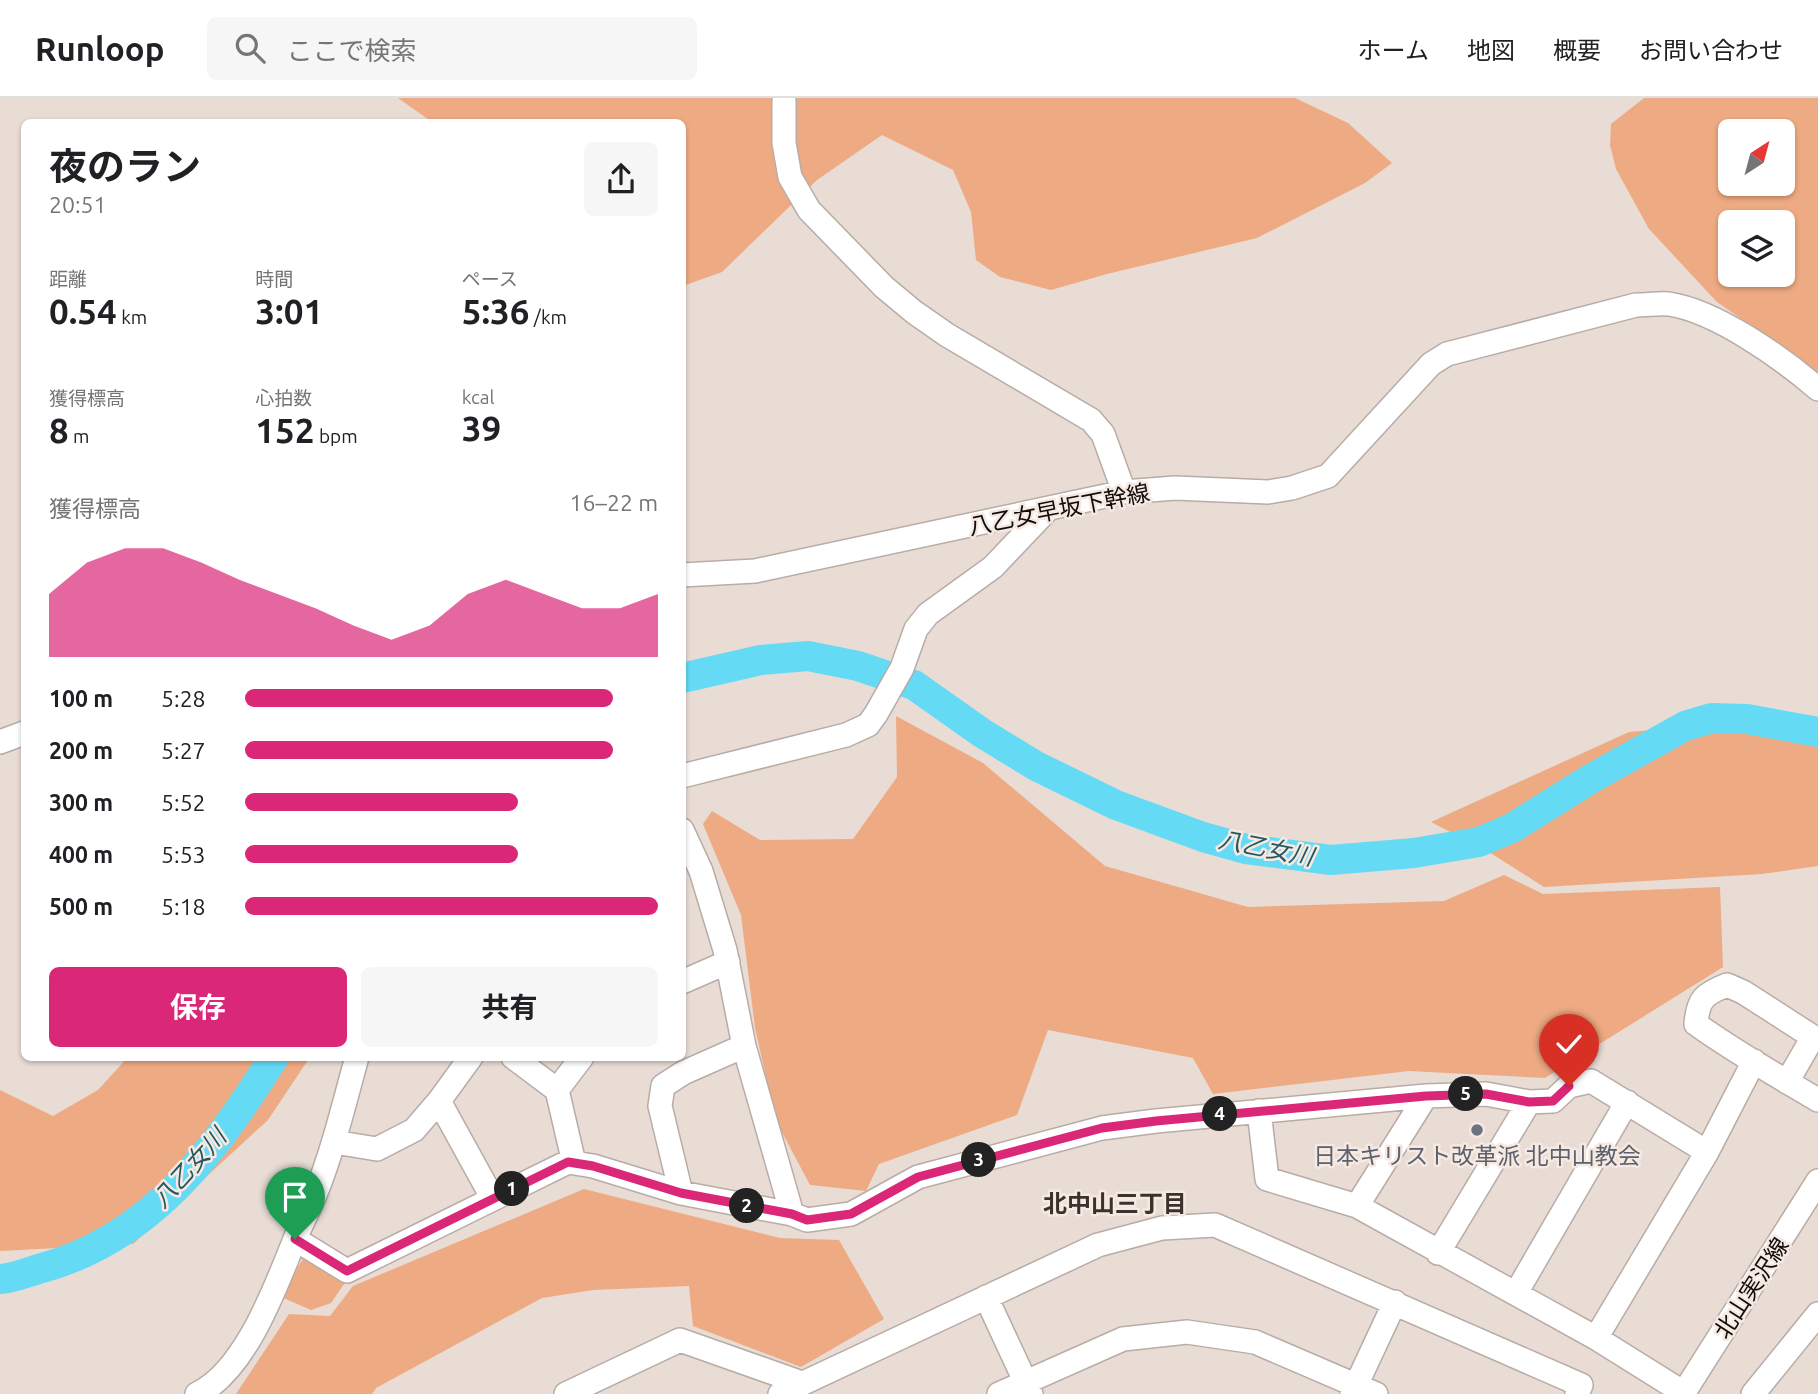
<!DOCTYPE html>
<html lang="ja">
<head>
<meta charset="utf-8">
<style>
	body { margin:0; font-family:Ubuntu,"Noto Sans JP",sans-serif; background:#f6f6f6; color:#202124; height:100vh; display:flex; flex-direction:column; font-size:26px; white-space:nowrap }
	* { box-sizing:border-box; margin:0 }
	p { font-size:23px; color:#757577 }
	.icon { flex:none; width:38px; height:38px; fill:none; stroke:currentColor; stroke-width:2; stroke-linecap:round; stroke-linejoin:round }
	.map { position:relative; flex:1; overflow:hidden }
	.details { position:absolute; left:21px; top:21px; width:665px; height:942px; display:flex; flex-direction:column; background:#fff; border-radius:10px; box-shadow:0 2px 5px #0004 }
	.details>* { flex:none }
	.needle { width:46px; rotate:36deg }
	.controls { position:absolute; left:1718px; top:21px; display:grid; gap:14px }
	.controls a { display:grid; place-items:center; width:77px; height:77px; border-radius:10px; background:#fff; box-shadow:0 2px 5px #0004; font-size:35px }
	.pin { position:absolute; display:grid; place-items:center; width:60px; height:60px; color:#fff; margin:-72px -30px; border-radius:50% 50% 50% 0; rotate:-45deg; box-shadow:0 0 7px #0007 }
	.pin .icon { rotate:45deg }
	.km { position:absolute; width:35px; height:35px; margin:-18px; border-radius:50%; background:#222; color:#fff; font-size:19px; line-height:35px; text-align:center }
	.round { display:grid; place-items:center; flex:none; width:74px; height:74px; border-radius:10px; background:#f6f6f6 }
	.overview { display:flex; align-items:center; justify-content:space-between; height:119px; padding:0 28px }
	h1 { font-size:38px; font-weight:700; line-height:52px }
	.metrics { display:grid; grid-template-columns:repeat(3,1fr); gap:10px; height:119px; padding:7px 28px }
	.metrics div { display:grid; align-content:center }
	.metrics b { font-size:35px; font-weight:700 }
	.metrics small { font-size:19px; font-weight:400 }
	.metrics p { font-size:19px }
	.chart { height:196px; padding:14px 28px }
	.chart p { display:flex; justify-content:space-between }
	.chart svg { width:100%; height:126px; margin-top:7px; fill:#db2777; opacity:.7 }
	.action { display:flex; gap:14px; margin-top:auto; padding:14px 28px }
	.action a { flex:1; height:80px; border-radius:10px; background:#db2777; color:#fff; font-size:28px; font-weight:700; line-height:80px; text-align:center }
	.action a+a { background:#f6f6f6; color:#202124 }
	ul { padding:0 28px; list-style:none; font-size:23px }
	li { display:grid; grid-template-columns:112px 84px 1fr; align-items:center; height:52px }
	li i { height:18px; border-radius:9px; background:#db2777 }
	header { display:flex; align-items:center; gap:42px; box-sizing:border-box; height:98px; padding:0 35px; background:#fff; border-bottom:2px solid #e0e0e0 }
	header strong { font-size:33px }
	nav { display:flex; gap:38px; margin-inline-start:auto; font-size:24px }
	.search { width:490px; height:63px; background:#f6f6f6; display:flex; align-items:center; gap:18px; box-sizing:border-box; padding:0 24px; border-radius:10px; color:#757577; font-size:26px }
	.map>svg:first-child { display:block }
	.green { fill:#eeaa82; fill-rule:evenodd }
	.lines { fill:none; stroke-linecap:round; stroke-linejoin:round }
	.river { stroke:#64daf5; stroke-width:30 }
	.minor-casing { stroke:#b8aca6; stroke-width:26 }
	.minor { stroke:#fff; stroke-width:23 }
	.route-casing { stroke:#fff; stroke-width:14 }
	.route { stroke:#db2777; stroke-width:9 }
	.worship-dot { fill:#6b7280; stroke:#f6e9e2; stroke-width:2.5 }
	.labels { text-anchor:middle; dominant-baseline:central; stroke-width:5; stroke-linejoin:round; paint-order:stroke }
	.street-label { font-size:23px; fill:#0f0c09; stroke:#f6e9e2 }
	.worship-label { font-size:23px; fill:#5b616d; stroke:#f6e9e2 }
	.water-label { font-size:24px; font-style:italic; fill:#245762; stroke:#f6e9e2 }
	.neighbourhood-label { font-size:24px; font-weight:bold; fill:#3c322d; stroke:#f6e9e2 }
</style>
</head>
<body>
<header>
<strong>Runloop</strong>
<div class="search"><svg class="icon" aria-label="search" viewBox="0 0 24 24"><circle cx="10" cy="10" r="6"/><path d="M15 15l6 6"/></svg>ここで検索</div>
<nav><a>ホーム</a><a>地図</a><a>概要</a><a>お問い合わせ</a></nav>
</header>
<div class="map">
<svg width="1818" height="1296" viewBox="0 0 1818 1296">
	<rect width="100%" height="100%" fill="#e8dcd5"/>
	<path class="green" d="M398,0H1295L1348,25L1392,65L1365,85L1257,140L1107,176L1051,192L1000,179L976,162L971,114L953,72L882,37L817,82L722,174L683,188L682,24H432Z
		M1644,0H1818V274L1717,204L1649,131L1616,71L1610,47L1611,26ZM1731,33H1783V86H1731ZM1731,124H1783V177H1731Z
		M896,618L983,665L1105,768L1248,809L1444,803L1504,777L1543,796L1720,789L1723,869L1545,980L1409,973L1213,996L1193,960L1048,932L1017,1017L879,1066L866,1093L810,1087L776,1023L755,930L741,817L703,726L712,713L760,742L853,741L897,679Z
		M1807,619H1818V768L1762,776L1544,789L1492,756L1431,724L1629,634Z
		M128,959H310L268,1022L133,1146L0,1153V992L53,1018L98,992Z
		M584,1091L780,1140L839,1142L884,1221L801,1269L693,1228L689,1188L593,1192L542,1200L376,1290L372,1296H236L289,1216L330,1218L353,1188Z
		M307,1155L346,1183L331,1205L311,1212L279,1198Z"/>
	<g class="lines">
		<path class="river" d="M682,580L761,562L808,558L858,568L914,587L982,635L1036,668L1116,707L1203,739L1246,751L1331,762L1414,755L1479,744L1512,730L1592,680L1685,628L1712,620L1747,621L1818,634
			M0,1181C14,1180 28,1174 42,1170C152,1140 216,1051 274,959"/>
		<g class="minor-casing">
			<path id="minor" d="M784,3V45L790,79L809,112L884,189L914,214L947,237L1091,322L1103,336L1124,394
				M682,477L755,473L1124,394L1175,390L1268,394L1292,390L1328,378L1431,266L1447,256L1636,207C1647,207 1659,205 1669,206C1716,213 1782,260 1818,291
				M0,644L24,635
				M682,678L846,637L868,627L876,616L902,570L916,531L928,516L993,469L1049,410
				M682,732L701,773L725,852L744,948L792,1116
				M682,884L728,864
				M513,959L557,992L574,1065
				M1787,984L1813,939L1743,894L1727,887C1704,896 1698,901 1696,926C1735,954 1777,978 1818,1002
				M557,992L582,959
				M439,1003L493,1101
				M1259,1013L1267,1081L1357,1108L1596,1240L1684,1295
				M334,1044L377,1051L414,1032L439,1003L471,959
				M681,1095L660,1008L663,988L683,975L744,948
				M1357,1108L1426,998
				M295,1141L347,1173L568,1064L593,1068L681,1095L792,1116L807,1122L851,1116L918,1079L1102,1030L1156,1023L1426,998L1486,996L1529,1004L1553,1003L1569,988L1591,983L1707,1054
				M1438,1155L1529,1004
				M1516,1195L1627,1004
				M986,1199L1031,1296
				M1596,1240L1707,1054L1754,963
				M197,1296C245,1274 276,1188 295,1141C301,1126 309,1112 315,1097C333,1053 344,1006 357,959
				M566,1296L680,1242L802,1285
				M780,1296L1098,1147L1162,1130L1215,1127L1581,1287L1577,1296
				M999,1296L1123,1241L1187,1234L1255,1244L1376,1296
				M1352,1296L1395,1204
				M1683,1296L1818,1083
				M1753,1296L1818,1216"/>
		</g>
		<use href="#minor" class="minor"/>
	</g>
	<g class="lines">
		<g class="route-casing">
			<path id="route" d="M295,1141L347,1173L568,1064L593,1068L681,1095L792,1116L807,1122L851,1116L918,1079L1102,1030L1156,1023L1426,998L1486,996L1529,1004L1553,1003L1569,988"/>
		</g>
		<use href="#route" class="route"/>
	</g>
	<circle class="worship-dot" cx="1477" cy="1032" r="7"/>
	<g class="labels">
		<g class="street-label">
			<text transform="translate(1059 411) rotate(-11)">八乙女早坂下幹線</text>
			<text transform="translate(1751 1190) rotate(-57)">北山実沢線</text>
		</g>
		<g class="worship-label">
			<text x="1477" y="1057">日本キリスト改革派 北中山教会</text>
		</g>
		<g class="water-label">
			<text transform="translate(1266 750) rotate(11)">八乙女川</text>
			<text transform="translate(189 1070) rotate(-48)">八乙女川</text>
		</g>
		<g class="neighbourhood-label">
			<text x="1115" y="1105">北中山三丁目</text>
		</g>
	</g>
</svg>
<div class="controls">
<a><svg class="needle" viewBox="-14 -14 28 28"><path d="M0-13l5 13h-10z" fill="#e53935"/><path d="M0 13l5-13h-10z" fill="#757577"/></svg></a>
<a><svg class="icon" aria-label="layers" viewBox="0 0 24 24"><path d="M12 4l9 5-9 5-9-5zM3 14l9 5 9-5"/></svg></a>
</div>
<div class="pin" style="left:295px;top:1141px;background:#1e9e55"><svg class="icon" aria-label="arrive" viewBox="0 0 24 24"><path d="M6 21V4h12l-3 4 3 4H6"/></svg></div>
<div class="pin" style="left:1569px;top:988px;background:#d93025"><svg class="icon" aria-label="check" viewBox="0 0 24 24"><path d="M5 12l5 5 9-10"/></svg></div>
<b class="km" style="left:512px;top:1091px">1</b>
<b class="km" style="left:747px;top:1108px">2</b>
<b class="km" style="left:979px;top:1062px">3</b>
<b class="km" style="left:1220px;top:1016px">4</b>
<b class="km" style="left:1466px;top:996px">5</b>
<section class="details">
<div class="overview"><div><h1>夜のラン</h1><p>20:51</p></div><a class="round"><svg class="icon" aria-label="share" viewBox="0 0 24 24"><path d="M12 15V3M7 8l5-5 5 5M5 13v7h14v-7"/></svg></a></div>
<div class="metrics">
<div><p>距離</p><b>0.54<small> km</small></b></div>
<div><p>時間</p><b>3:01</b></div>
<div><p>ペース</p><b>5:36<small> /km</small></b></div>
</div>
<div class="metrics">
<div><p>獲得標高</p><b>8<small> m</small></b></div>
<div><p>心拍数</p><b>152<small> bpm</small></b></div>
<div><p>kcal</p><b>39</b></div>
</div>
<div class="chart"><p><span>獲得標高</span>16–22 m</p>
<svg viewBox="0 0 160 44" preserveAspectRatio="none"><path d="M0 44V22L10 11L20 6L30 6L40 11L50 17L60 22L70 27L80 33L90 38L100 33L110 22L120 17L130 22L140 27L150 27L160 22V44z"/></svg>
</div>
<ul>
<li><b>100 m</b>5:28<i style="width:89%"></i></li>
<li><b>200 m</b>5:27<i style="width:89%"></i></li>
<li><b>300 m</b>5:52<i style="width:66%"></i></li>
<li><b>400 m</b>5:53<i style="width:66%"></i></li>
<li><b>500 m</b>5:18<i style="width:100%"></i></li>
</ul>
<div class="action"><a>保存</a><a>共有</a></div>
</section>
</div>
</body>
</html>
